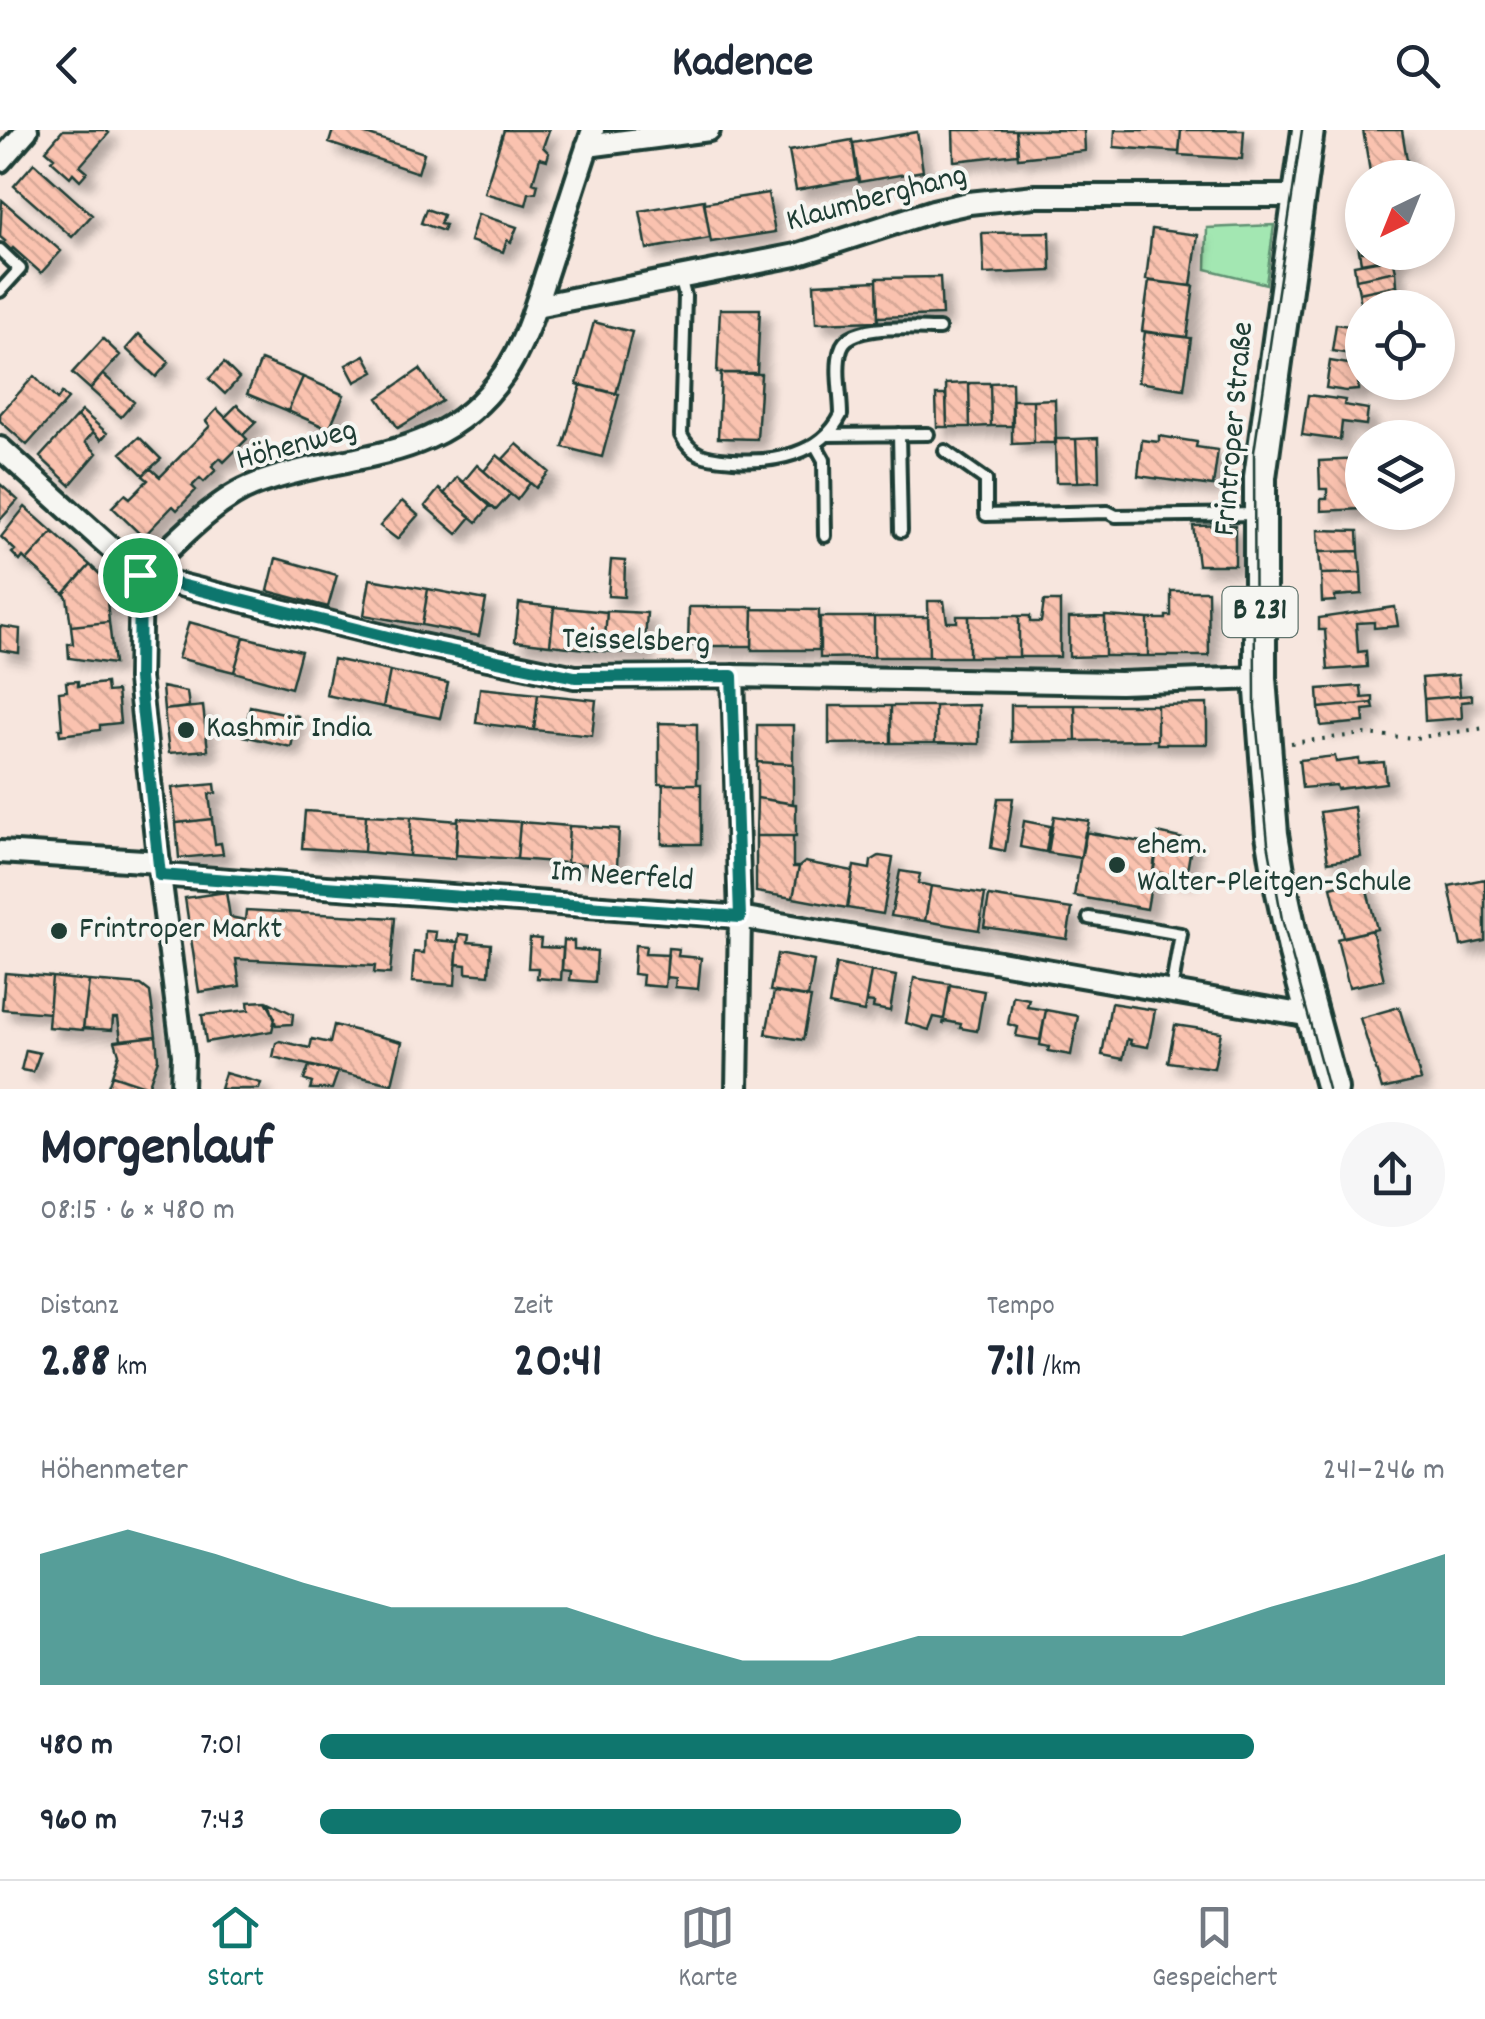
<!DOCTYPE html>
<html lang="de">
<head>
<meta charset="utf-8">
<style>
	body { margin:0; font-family:Dekko,sans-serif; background:#f6f6f7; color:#1f2937; height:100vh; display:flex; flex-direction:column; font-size:38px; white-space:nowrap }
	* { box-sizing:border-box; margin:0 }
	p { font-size:32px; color:#747a83 }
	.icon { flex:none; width:55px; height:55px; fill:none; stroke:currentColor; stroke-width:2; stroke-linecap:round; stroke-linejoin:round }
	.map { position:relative; height:959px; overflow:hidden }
	.panel { display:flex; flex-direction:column; background:#fff; flex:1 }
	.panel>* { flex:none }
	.needle { width:65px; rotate:223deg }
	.buttons { position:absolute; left:1345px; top:30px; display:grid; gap:20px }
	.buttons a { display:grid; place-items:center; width:110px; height:110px; border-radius:50%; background:#fff; box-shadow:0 5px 15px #0003; font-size:50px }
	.pin { position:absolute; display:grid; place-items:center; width:85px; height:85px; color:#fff; margin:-42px; border:5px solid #fff; border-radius:50%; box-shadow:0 2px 10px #0007 }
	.round { display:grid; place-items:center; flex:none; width:105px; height:105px; border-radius:52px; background:#f6f6f7 }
	.head { display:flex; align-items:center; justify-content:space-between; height:170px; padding:0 40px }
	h1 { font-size:55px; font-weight:700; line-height:75px }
	.figures { display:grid; grid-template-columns:repeat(3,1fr); gap:15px; height:170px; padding:10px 40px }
	.figures div { display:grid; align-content:center }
	.figures b { font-size:50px; font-weight:700 }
	.figures small { font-size:28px; font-weight:400 }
	.figures p { font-size:28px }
	.chart { height:280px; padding:20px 40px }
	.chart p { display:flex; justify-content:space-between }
	.chart svg { width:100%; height:180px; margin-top:10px; fill:#0f766e; opacity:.7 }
	ul { padding:0 40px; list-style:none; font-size:32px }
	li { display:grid; grid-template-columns:160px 120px 1fr; align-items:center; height:75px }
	li i { height:25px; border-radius:12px; background:#0f766e }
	header { display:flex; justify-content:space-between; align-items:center; height:130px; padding:0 40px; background:#fff; font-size:45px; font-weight:700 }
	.menu { display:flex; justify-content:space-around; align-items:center; height:140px; border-top:2px solid #e0e1e3; background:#fff; font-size:28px; color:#747a83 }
	.menu a { display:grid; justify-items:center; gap:5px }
	.menu .active { color:#0f766e }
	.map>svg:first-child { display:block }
	.grass { fill:#a3e7b2; stroke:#619273; stroke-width:2.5 }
	.building { fill:url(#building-back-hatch); stroke:#1f3d34; stroke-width:2.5; filter:url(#shadow) }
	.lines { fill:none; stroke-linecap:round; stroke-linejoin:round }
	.lane-casing { stroke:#1f3d34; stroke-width:18 }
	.street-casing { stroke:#1f3d34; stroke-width:28 }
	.primary-casing { stroke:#1f3d34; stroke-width:38 }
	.path { stroke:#1f3d34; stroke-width:4; stroke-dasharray:2.5 8; stroke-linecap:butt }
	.lane { stroke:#f6f6f2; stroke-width:10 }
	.street { stroke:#f6f6f2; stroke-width:20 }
	.primary { stroke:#f6f6f2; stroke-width:30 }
	.tram { stroke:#1f3d34; stroke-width:2.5 }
	.route-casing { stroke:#fff; stroke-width:20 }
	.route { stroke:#0f766e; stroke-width:12 }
	.poi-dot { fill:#1f3d34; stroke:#f6f6f2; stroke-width:4 }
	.labels { text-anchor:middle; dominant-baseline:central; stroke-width:8; stroke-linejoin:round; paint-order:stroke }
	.shield { fill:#f6f6f2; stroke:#60746d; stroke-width:2.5 }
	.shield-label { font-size:30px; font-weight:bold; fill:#1f3d34 }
	.street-label { font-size:32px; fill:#1f3d34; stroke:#f6f6f2 }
	.poi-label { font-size:32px; fill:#1f3d34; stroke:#f6f6f2; text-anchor:start }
</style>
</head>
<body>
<header><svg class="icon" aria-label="back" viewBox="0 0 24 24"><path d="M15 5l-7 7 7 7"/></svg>Kadence<svg class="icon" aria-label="search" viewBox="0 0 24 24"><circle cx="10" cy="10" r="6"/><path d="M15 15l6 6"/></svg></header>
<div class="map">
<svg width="1485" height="959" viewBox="0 0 1485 959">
	<defs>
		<pattern id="building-back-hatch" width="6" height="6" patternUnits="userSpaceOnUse" patternTransform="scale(2.5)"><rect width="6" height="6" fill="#fac2af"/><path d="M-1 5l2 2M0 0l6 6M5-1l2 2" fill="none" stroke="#d6a897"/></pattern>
		<filter id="shadow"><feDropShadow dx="9" dy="9" stdDeviation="5" flood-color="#0004"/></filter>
	</defs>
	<rect width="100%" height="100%" fill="#f7e6de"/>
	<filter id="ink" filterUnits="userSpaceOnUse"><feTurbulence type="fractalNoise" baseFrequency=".01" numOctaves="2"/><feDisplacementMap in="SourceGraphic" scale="20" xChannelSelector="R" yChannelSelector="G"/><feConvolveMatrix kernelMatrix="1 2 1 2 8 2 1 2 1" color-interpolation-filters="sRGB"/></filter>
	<g filter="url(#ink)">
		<path class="grass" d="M1274,95L1266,154L1206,139L1207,98Z"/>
		<path class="building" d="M63,0H105L109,3L80,36L87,42L80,50L73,43L70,47L51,30L54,27L46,20Z
			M333,0H354L424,23L418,43L329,13Z
			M504,0H549L543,17L549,23L547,30L540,28L533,52L538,54L536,62L529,63L526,75L484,63Z
			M953,0H1016L1018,24L954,31Z
			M1016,0H1084L1085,21L1018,28Z
			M1115,0H1181L1179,22L1114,17Z
			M1181,0H1244L1242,29L1179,25Z
			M1363,0H1402L1410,48H1371Z
			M917,2L923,41L859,52L853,13Z
			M852,10L858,49L796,60L789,21Z
			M34,33L92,85L72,107L14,56Z
			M768,63L775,102L711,112L704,73Z
			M2,70L61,121L41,143L13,118L10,121L2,114L5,111L0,107Z
			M704,70L710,108L647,119L640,81Z
			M426,79L443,85L440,94L445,95L443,101L421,93Z
			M1362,81V122H1400L1401,126L1361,133L1353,83Z
			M478,84L517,97L511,112L507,110L503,122L470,111Z
			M1152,99L1198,105L1191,156L1146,150Z
			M1050,102L1051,141L984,144L982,103Z
			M1393,128L1396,141L1356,149L1354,135Z
			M1396,141L1397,155L1359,163L1356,149Z
			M940,147L942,185L878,187L877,148Z
			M877,151L878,191L816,193L814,154Z
			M1149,151L1194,156L1187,207L1142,201Z
			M1397,155L1400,169L1373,174L1374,178L1362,180L1359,163Z
			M720,179H760L757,243H717Z
			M594,192L632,202L616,264L577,254Z
			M1336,194L1362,198V226L1332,221Z
			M1145,202L1191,208L1184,259L1138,252Z
			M139,204L169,232L156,247L126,219Z
			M103,209L120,225L90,259L72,243Z
			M365,225L374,242L355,252L346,235Z
			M261,230L303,247L288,281L247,264Z
			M1330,231L1361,236L1362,252H1372L1371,256L1358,254V260L1346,261L1326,258Z
			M224,233L239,248L225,264L209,249Z
			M420,239L442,271L398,298L378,268Z
			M721,243L761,244L757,309L718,308Z
			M103,244L134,272L121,287L90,259Z
			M34,246L57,270L62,263L68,269L27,315L0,291V284Z
			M303,247L344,265L329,299L288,281Z
			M1012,252L1013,296H991L990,253Z
			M969,253L970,297H947L946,254Z
			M969,253H990L991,296L970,297Z
			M581,255L619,264L602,327L563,317Z
			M936,265H946L947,297H937Z
			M1308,265L1345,270L1344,275L1368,279L1366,295L1342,292L1340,310L1302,305Z
			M1055,269L1056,313H1034L1033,270Z
			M1012,270H1033L1034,313L1012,314Z
			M237,275L256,292L243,305L225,287Z
			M217,279L247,309L224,332L220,328L212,336L216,340L204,352L200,348L192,356L196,360L177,380L173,376L143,407L112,377L125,364L130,368L148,350L143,346L150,338L160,347L210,296L206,291Z
			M82,281L107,303L101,310L77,286Z
			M77,286L93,302L85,312L97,323L70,355L40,327Z
			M1159,306L1197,312L1196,317L1218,320L1213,356L1138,346L1142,310L1159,312Z
			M139,307L161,329L143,345L121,323Z
			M1098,308L1099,351L1078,352L1076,309Z
			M1055,309H1076L1078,352H1056Z
			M517,314L549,342L536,358L503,329Z
			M497,325L530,353L517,370L484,341Z
			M1362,329V379L1321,381V369H1327V359H1320L1319,331Z
			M477,335L510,364L496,380L463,352Z
			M457,347L490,376L477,392L444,364Z
			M0,354L18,370L0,390Z
			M439,359L471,387L457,404L425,376Z
			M402,371L418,385L397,409L380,396Z
			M25,377L53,402L27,431L23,427L20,431L12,423L15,420L1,407Z
			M1235,395V435H1198L1193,396Z
			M1318,400L1358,401L1359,421L1319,422Z
			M53,402L90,435L64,464L27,431Z
			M1359,421L1361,443L1321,444L1319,422Z
			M276,428L337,445L328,477L268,461Z
			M611,430L625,431L624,467L608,466Z
			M90,435L105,449L109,492L71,496L67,467L64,464Z
			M1361,443L1362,464L1335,466V471L1322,472L1321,444Z
			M370,449L428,459L422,495L364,485Z
			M428,459L486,470L479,506L422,495Z
			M1171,461H1208L1209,526H1148V489H1166V486H1171Z
			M928,471H944L947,492H957V486H969V527H929Z
			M1044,471H1060V527H1019V486H1030V492H1041Z
			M519,473L554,477L550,515L515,511Z
			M554,477L607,482L604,521L550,515Z
			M689,477H753L752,516H688Z
			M1395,477L1398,496L1374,498V492L1356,493L1358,522L1366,521L1367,537L1328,540L1325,500H1319V488Z
			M753,479L819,480V520H752Z
			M607,481L647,483L644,524L604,521Z
			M969,486H1019V527H969Z
			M1105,486L1148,489V526H1105Z
			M820,487H874V527L820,528Z
			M874,487H928L929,527H874Z
			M1105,487V526L1069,527V488Z
			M109,492L114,534L69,528L68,514H73L71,496Z
			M189,492L244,507L234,542L178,528Z
			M0,496L20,499L19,523L0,520Z
			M244,507L301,521L291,558L234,542Z
			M333,529L390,541L383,577L326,565Z
			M390,541L448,553L440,588L383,577Z
			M1458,545L1460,566L1424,569L1422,548Z
			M78,551V556L106,553L107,562L117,561L120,593L100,595V600L60,605L59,599H62L59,562L67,561L66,552Z
			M1361,556L1362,568L1373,567V573L1319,578L1318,559Z
			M162,557L187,562L189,577L164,580Z
			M480,558L538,564L534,600L476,593Z
			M538,564L596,570L592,606L534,600Z
			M1472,565V571L1461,572L1462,588L1425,591L1424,569Z
			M1373,573L1374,579L1363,580L1364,592L1321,596L1319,578Z
			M1207,574V614H1157V575Z
			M979,575V614L935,613V576Z
			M1011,575H1075L1076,611L1011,612Z
			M1075,575H1157V610L1076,611Z
			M203,576L208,620L169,623L164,580Z
			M250,576L298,586L291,617L244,606Z
			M829,576H891V613L829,614Z
			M891,576H935V613H891Z
			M659,593L697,594V654H659Z
			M757,595H793V634L757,632Z
			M1335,626L1336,632L1359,629V634L1384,632L1386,653L1337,659L1336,655L1302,658L1299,630Z
			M757,632L793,634V674L757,668Z
			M215,654L216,663L209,664L212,689L176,693L172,658Z
			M663,654H701V714H662Z
			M757,668L796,674V706H756Z
			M998,668H1013L1005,721L991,718Z
			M1354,677L1361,727L1328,732L1320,682Z
			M305,681L366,685L364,722L302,718Z
			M366,685L411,687L409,726L364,722Z
			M1054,686L1089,691L1081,728L1048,723Z
			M411,687L458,691L455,729L409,726Z
			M458,688L520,692L517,729L456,725Z
			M212,689L215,714L221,713L223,724L179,728L176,693Z
			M1024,691L1050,696L1046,722L1020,717Z
			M520,692L569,696L567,733L517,729Z
			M569,696L619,699L617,736L567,733Z
			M1085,702L1158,715L1147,779L1074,766Z
			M1158,703L1192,711L1186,747L1153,742Z
			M756,706H793V737H799L793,768L756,762Z
			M879,726L893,728L883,784L847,778L854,736L870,739L871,731Z
			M805,732L853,741L847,778L793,768L799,737Z
			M900,741L920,744L918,753L931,756L925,791L891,786Z
			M1364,749L1377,799L1343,807L1331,757Z
			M1485,749V811L1461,816L1449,756Z
			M931,756L985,764L979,800L925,791Z
			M226,762L230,787L245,790L246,780L395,788L390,844L374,843L375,836L236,829L240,856L199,862L185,768Z
			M989,766L1072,779L1067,809L984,797Z
			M1372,800L1384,850L1349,857L1337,809Z
			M425,801L436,802L435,810L458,812L455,855L412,852L414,822L424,823Z
			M459,804L469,805L468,812L491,814L489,845L466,843V835L456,834Z
			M530,808L541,809L540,817L563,818L561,850L537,848L538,838H528Z
			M564,810L574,811V819L597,821L595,852L570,850L571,841L562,840Z
			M635,815L646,816L645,824L668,825L665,857L642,855L643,845L633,844Z
			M668,818L679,819L678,826L701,828L698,859L675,857L676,848L666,847Z
			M777,824L814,831L808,867L770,861Z
			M836,834L871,841L864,882L829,875Z
			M871,841L896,846L890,881L873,878L874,873L866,872Z
			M5,843L52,847L49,883L2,879Z
			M52,847L89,851L83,900L48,897Z
			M914,848L950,854L944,889L934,887L929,900L906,893Z
			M89,851L141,855L150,862L156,906L121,910L118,888H113L112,900L83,898Z
			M950,855L984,861L977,901L960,898L961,894L945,891L943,895Z
			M774,862L811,868L803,910L766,904Z
			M1013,866L1029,869L1027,877L1046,880L1040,910L1016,906L1018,897L1008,894Z
			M266,871L275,888L272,901L206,912L202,885L249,880L248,872Z
			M269,872L293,884L292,894L276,895Z
			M1111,873L1155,880L1148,917L1130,914L1131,910L1127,909L1123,929L1102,925Z
			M1399,877L1421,950L1382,959L1360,888Z
			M1046,880L1078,886L1071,925L1048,921L1049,917L1040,915Z
			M334,895L402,912L392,954L273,927L276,913L280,911L310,918L312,909L330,913Z
			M1175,895L1221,902L1214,938L1168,932Z
			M156,906L158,929L148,957L112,945L119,924L115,911Z
			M26,920L40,923L33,942L21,940Z
			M309,936L338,942L332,959H310L312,953L304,950Z
			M225,943L261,953L259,959H220Z
			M112,945L148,957L147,959H107Z"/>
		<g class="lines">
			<g class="lane-casing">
				<path id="lane" d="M0,120L20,139L0,161
					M680,147L685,166L681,305C692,328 710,328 733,330C773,333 821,325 841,285C841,265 835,238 841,219C848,192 916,199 939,199
					M899,304L901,401
					M827,305L928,304
					M815,314L824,330L825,406
					M945,321L986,350V385L1108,382L1116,386L1258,384
					M1089,788L1181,804L1171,861"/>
			</g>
			<g class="street-casing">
				<path id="street" d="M587,16L709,0
					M0,31L27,0
					M536,176L796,125L933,81L969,73L1035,66H1298
					M0,318L141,445L416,514L575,547L733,546L1120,553L1260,548
					M733,546L740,787L737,959
					M0,722L159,732
					M160,745L740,787L1311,886
					M182,959L183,925L160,745L139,549L141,445C173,416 214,370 254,355C348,319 439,338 504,244C526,212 536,174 548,138C563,92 577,46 593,0"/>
			</g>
			<g class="primary-casing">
				<path id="primary" d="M1308,0L1260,347V548L1272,704L1280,753L1295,823L1332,959"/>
			</g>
			<path class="path" d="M1291,613L1363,604L1415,608L1485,598"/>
			<use href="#lane" class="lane"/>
			<use href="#street" class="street"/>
			<use href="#primary" class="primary"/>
			<path class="tram" d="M1302,0L1254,322L1255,578L1268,713L1282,789L1328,959"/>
		</g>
	</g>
	<g class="lines" filter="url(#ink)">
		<g class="route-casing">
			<path id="route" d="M140,445L416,514L575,547L732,546L740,787L160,745L139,549Z"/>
		</g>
		<use href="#route" class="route"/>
	</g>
	<g class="poi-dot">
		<circle cx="186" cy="600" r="10"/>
		<circle cx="1117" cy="735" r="10"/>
		<circle cx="59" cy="801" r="10"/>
	</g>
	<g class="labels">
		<rect class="shield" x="1222.5" y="457" width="75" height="50" rx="8"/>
		<g class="shield-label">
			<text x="1260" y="482">B 231</text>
		</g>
		<g class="street-label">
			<text transform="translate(877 70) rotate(-15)">Klaumberghang</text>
			<text transform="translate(1236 299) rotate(-85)">Frintroper Straße</text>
			<text transform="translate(297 317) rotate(-15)">Höhenweg</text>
			<text transform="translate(636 513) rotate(2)">Teisselsberg</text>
			<text transform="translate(622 748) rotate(4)">Im Neerfeld</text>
		</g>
		<g class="poi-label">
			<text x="206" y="600">Kashmir India</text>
			<text x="1137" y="717">ehem.<tspan x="1137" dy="37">Walter-Pleitgen-Schule</tspan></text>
			<text x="79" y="801">Frintroper Markt</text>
		</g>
	</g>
</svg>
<div class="buttons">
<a><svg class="needle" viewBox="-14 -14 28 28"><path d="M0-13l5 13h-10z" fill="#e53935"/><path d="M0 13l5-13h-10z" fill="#747a83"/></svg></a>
<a><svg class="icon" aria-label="locate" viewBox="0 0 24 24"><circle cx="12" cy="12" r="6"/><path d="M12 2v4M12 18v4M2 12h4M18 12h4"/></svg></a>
<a><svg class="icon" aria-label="layers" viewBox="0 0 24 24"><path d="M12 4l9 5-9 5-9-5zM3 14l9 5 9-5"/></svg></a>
</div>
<div class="pin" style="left:140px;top:445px;background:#1e9e55"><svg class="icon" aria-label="arrive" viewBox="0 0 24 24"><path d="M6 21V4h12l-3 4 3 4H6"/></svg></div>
</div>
<section class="panel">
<div class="head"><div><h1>Morgenlauf</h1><p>08:15 · 6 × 480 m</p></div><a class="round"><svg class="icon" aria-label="share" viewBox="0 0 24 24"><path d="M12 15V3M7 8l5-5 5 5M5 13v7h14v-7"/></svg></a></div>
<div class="figures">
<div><p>Distanz</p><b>2.88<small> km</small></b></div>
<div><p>Zeit</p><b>20:41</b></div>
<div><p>Tempo</p><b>7:11<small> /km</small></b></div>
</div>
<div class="chart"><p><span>Höhenmeter</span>241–246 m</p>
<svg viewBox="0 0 160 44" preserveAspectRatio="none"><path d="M0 44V12L10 6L20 12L30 19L40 25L50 25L60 25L70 32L80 38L90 38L100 32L110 32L120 32L130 32L140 25L150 19L160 12V44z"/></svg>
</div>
<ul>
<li><b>480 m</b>7:01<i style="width:83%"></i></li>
<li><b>960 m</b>7:43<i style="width:57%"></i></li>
</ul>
</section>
<nav class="menu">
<a class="active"><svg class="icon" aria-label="home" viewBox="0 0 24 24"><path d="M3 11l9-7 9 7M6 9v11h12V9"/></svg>Start</a>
<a><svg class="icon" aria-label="map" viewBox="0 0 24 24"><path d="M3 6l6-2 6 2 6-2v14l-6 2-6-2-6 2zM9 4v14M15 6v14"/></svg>Karte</a>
<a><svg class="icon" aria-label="saved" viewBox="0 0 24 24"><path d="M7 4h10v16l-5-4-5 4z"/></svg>Gespeichert</a>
</nav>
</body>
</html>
